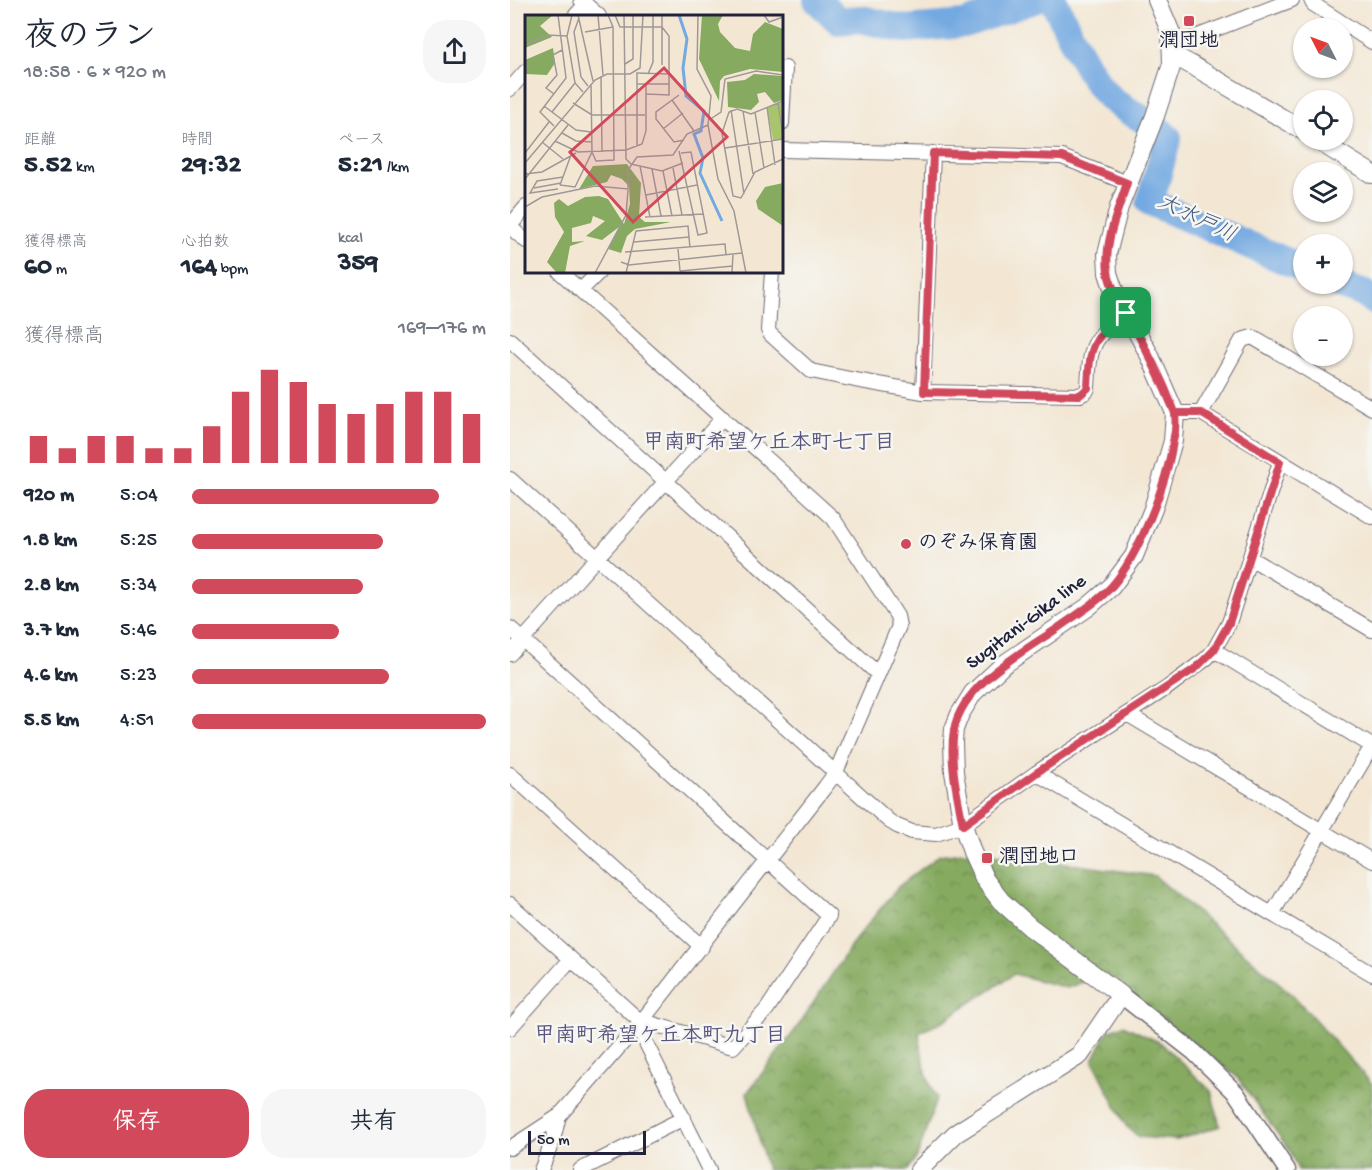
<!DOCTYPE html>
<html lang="ja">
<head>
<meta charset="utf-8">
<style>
	body { margin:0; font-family:"Gochi Hand","Klee One",sans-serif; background:#f6f6f7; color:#1f2937; height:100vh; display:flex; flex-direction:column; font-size:22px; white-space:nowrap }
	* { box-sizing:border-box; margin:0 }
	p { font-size:20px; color:#747a83 }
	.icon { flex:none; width:33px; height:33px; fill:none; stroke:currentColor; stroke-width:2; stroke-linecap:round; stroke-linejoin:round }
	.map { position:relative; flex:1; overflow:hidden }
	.side { display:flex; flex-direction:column; background:#fff; width:510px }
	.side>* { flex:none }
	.needle { width:39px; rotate:312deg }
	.buttons { position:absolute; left:783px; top:18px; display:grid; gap:12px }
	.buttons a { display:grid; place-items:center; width:60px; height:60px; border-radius:50%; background:#fff; box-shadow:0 2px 4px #0004; font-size:30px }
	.scale { position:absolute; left:18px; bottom:15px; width:118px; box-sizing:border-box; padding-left:6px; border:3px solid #22223b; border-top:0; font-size:16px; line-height:21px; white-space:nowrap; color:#22223b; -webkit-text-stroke:4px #f6f6f2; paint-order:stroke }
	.pin { position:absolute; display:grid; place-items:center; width:51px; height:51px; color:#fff; margin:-26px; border-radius:12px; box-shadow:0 3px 9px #0006 }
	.round { display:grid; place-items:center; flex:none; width:63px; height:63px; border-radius:24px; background:#f6f6f7 }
	.summary { display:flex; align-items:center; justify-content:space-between; height:102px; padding:0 24px }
	h1 { font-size:33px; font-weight:700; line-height:45px }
	.metrics { display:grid; grid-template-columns:repeat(3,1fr); gap:9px; height:102px; padding:6px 24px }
	.metrics div { display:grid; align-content:center }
	.metrics b { font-size:26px; font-weight:700 }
	.metrics small { font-size:16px; font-weight:400 }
	.metrics p { font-size:16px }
	.chart { height:168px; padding:12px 24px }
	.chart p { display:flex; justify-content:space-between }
	.chart svg { width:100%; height:108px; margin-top:6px; stroke:#d1495b; stroke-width:6 }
	.action { display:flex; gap:12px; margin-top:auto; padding:12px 24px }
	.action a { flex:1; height:69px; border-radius:24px; background:#d1495b; color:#fff; font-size:24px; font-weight:700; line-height:69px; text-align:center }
	.action a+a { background:#f6f6f7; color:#1f2937 }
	ul { padding:0 24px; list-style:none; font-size:20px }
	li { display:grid; grid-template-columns:96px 72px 1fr; align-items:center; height:45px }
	li i { height:15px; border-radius:8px; background:#d1495b }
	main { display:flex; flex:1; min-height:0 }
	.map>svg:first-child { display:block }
	.forest { fill:url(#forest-crowns); stroke:#54664e; stroke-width:1.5 }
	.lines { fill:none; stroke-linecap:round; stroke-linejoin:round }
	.river { stroke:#73a9e1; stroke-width:28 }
	.minor-casing { stroke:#6b6771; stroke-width:16 }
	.tertiary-casing { stroke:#6b6771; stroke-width:19 }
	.secondary-casing { stroke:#6b6771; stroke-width:20 }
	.minor { stroke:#fff; stroke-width:14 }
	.tertiary { stroke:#fff; stroke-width:16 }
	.secondary { stroke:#fff; stroke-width:18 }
	.route-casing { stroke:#fff; stroke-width:12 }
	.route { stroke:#d1495b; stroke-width:8 }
	.poi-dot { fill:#d1495b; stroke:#f6f6f2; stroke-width:2 }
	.labels { text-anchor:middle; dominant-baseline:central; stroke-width:5; stroke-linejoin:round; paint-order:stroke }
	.poi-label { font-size:20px; font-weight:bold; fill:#22223b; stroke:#f6f6f2; text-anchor:start }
	.street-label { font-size:20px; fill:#22223b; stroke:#f6f6f2 }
	.water-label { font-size:21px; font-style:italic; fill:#42587d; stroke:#f6f6f2 }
	.neighbourhood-label { font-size:21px; font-weight:bold; fill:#5a547e; stroke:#f6f6f2 }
	.inset-river { fill:none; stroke:#73a9e1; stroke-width:3 }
	.inset-road { fill:none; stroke:#9f9897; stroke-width:1.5 }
	.view { fill:#d1495b; fill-opacity:0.15; stroke:#d1495b; stroke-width:3 }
	.inset-edge { fill:none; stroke:#22223b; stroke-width:3 }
</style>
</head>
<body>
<main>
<section class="side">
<div class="summary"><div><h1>夜のラン</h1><p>18:58 · 6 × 920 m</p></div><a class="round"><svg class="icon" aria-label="share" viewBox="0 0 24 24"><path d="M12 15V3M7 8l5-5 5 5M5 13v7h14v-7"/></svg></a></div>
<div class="metrics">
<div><p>距離</p><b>5.52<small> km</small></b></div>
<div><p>時間</p><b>29:32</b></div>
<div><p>ペース</p><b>5:21<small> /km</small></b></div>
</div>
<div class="metrics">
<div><p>獲得標高</p><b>60<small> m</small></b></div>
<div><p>心拍数</p><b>164<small> bpm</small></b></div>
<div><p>kcal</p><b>359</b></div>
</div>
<div class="chart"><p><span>獲得標高</span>169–176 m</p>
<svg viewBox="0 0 160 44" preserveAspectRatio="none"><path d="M5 44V33M15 44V38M25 44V33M35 44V33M45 44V38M55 44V38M65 44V29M75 44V15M85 44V6M95 44V11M105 44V20M115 44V24M125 44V20M135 44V15M145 44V15M155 44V24"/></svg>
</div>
<ul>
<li><b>920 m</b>5:04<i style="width:84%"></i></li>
<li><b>1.8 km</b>5:25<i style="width:65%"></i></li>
<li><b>2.8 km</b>5:34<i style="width:58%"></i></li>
<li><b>3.7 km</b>5:46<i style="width:50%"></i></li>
<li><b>4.6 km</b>5:23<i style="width:67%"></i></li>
<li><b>5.5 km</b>4:51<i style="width:100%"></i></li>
</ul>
<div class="action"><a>保存</a><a>共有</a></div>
</section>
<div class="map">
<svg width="862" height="1170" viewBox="0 0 862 1170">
	<defs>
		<pattern id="forest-crowns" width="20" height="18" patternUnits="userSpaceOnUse" patternTransform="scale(1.5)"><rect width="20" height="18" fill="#86aa60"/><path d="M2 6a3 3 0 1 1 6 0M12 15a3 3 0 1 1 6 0" fill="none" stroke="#6d8a50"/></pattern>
	</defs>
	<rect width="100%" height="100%" fill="#f6f6f2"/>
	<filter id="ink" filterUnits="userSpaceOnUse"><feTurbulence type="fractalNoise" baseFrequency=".0167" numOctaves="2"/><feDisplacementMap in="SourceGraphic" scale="12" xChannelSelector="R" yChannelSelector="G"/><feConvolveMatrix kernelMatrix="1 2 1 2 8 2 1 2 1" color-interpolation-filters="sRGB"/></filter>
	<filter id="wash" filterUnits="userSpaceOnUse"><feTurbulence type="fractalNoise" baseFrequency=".008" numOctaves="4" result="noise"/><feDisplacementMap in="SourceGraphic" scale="24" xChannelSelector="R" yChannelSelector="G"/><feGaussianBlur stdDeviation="1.35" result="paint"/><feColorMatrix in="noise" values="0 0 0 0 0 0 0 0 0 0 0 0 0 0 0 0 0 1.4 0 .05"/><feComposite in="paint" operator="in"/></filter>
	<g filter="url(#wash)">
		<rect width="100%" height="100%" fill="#f3e7d4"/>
		<path class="forest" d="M453,852L506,856L645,876L784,996L862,1084V1170H788L780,1151L727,1077L595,974L557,988L504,974L436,1019L409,1033C412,1056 415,1078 427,1098L407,1157L398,1170H257L237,1093L286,1029L345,940L389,886L430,855Z
			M613,1025L651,1043L701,1091L710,1126L667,1140L629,1137L616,1126L583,1060L598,1031Z"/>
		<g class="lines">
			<path class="river" d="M307,0L329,21L351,19L395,29L454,24L524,0
				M543,0C556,25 579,78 598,96C616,113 641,120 658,138L640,202L794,269
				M825,284L855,294L862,300"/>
		</g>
	</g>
	<g filter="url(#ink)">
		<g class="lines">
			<g class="minor-casing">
				<path id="minor" d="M71,0L89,16
					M801,0L803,4L862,42
					M65,16L76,4
					M662,46L782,0
					M0,89L16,71
					M272,123L275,68
					M272,150L552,157L617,183
					M0,226L16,207
					M0,227L16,241
					M262,272L258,330L260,334L301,371L345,380L413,392L570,395L576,392L578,388C580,345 581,339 617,313
					M71,290L89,272
					M0,340L368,674
					M413,392L423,153
					M665,413H691L862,517
					M691,413L732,340L742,337L862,408
					M0,479L379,821L387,826L402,832L426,834L453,825L526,773L657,688L697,658L704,650L719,623L770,462
					M740,558L862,630
					M0,628L319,916L257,1009L223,1047L143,1024L131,1022L0,904
					M704,650L862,746
					M0,654L213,418
					M617,714L862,861
					M526,773L862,974
					M0,774L192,947
					M762,914L862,746
					M131,1022V1033L199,1170
					M0,1028L61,959
					M0,1148L49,1116L131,1022L315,787L326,772L389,626L387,616L323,518L50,272
					M31,1170L43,1140L49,1116
					M70,1170L174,1118"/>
			</g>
			<g class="tertiary-casing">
				<path id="tertiary" d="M611,995L684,1052L726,1093L777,1170"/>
			</g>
			<g class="secondary-casing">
				<path id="secondary" d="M663,55L685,67L794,131
					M807,140L862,174
					M409,1170L445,1134L570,1055L611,995L520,927L491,901L475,880L462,852L453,825L444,772L443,742L444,729L450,714L463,693L493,665L578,607L601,587L624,556L643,509L663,441L665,413L640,356L603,288L598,273L597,254L609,207L645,116L662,64L661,33L647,0"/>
			</g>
			<use href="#minor" class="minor"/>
			<use href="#tertiary" class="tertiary"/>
			<use href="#secondary" class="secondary"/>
		</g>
	</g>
	<g class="lines" filter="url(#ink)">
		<g class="route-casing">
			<path id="route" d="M616,313C581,339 580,345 578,388L570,395L414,392L423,153L552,157L617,183C608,211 594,241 598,271C599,284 608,297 614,308C629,336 645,364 657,393C659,400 664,407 665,414C666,422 665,434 663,441C657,483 629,555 602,586C587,603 566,615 548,628C513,652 452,684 444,730C439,761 447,794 453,825L526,773L686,668L704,650L719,623L770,462L691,413H665C651,379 635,346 616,313"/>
		</g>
		<use href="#route" class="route"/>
	</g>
	<g class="poi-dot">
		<rect x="673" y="15" width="12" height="12" rx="3"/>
		<circle cx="396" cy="544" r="6"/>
		<rect x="471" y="852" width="12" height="12" rx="3"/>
	</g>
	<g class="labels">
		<g class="poi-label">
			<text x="679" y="42" text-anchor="middle">潤団地</text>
			<text x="408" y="544">のぞみ保育園</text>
			<text x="489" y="858">潤団地口</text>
		</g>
		<g class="street-label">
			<text transform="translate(517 623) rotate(-37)">Sugitani-Gika line</text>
		</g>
		<g class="water-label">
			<text transform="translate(686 220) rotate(26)">大水戸川</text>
		</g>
		<g class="neighbourhood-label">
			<text x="259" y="444">甲南町希望ケ丘本町七丁目</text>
			<text x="150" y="1037">甲南町希望ケ丘本町九丁目</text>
		</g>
	</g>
	<g transform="translate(15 15)">
		<rect width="258" height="258" fill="#f3e7d4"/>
		<path d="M258,86V124L248,125L242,93Z" fill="#a9c56c"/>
		<path d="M0,0H28L15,11L27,22L0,33ZM177,0H198L193,9L195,17L210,33L225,36L228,19L240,7L258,14V57L225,54L199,61L195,66L194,86L174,44ZM28,33L30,48L22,60L0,59V45ZM229,59L258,61V85L249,88L240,77L232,79L234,87L226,95L203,92L202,67L220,65ZM102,149L116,168L114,202L120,207H146L110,214L102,221L96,238L83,234L94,212L77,225L61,221L80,206L68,201L66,208L47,213V227L60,226L45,231L40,258H32L22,247L39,217L30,202L29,188L34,184L43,191L60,182L74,181L83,184L99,209L105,189L104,171L97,164L86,160L82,167L54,174L68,151ZM258,168V211L233,194L231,186L240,172Z" fill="#86aa60"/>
		<path class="inset-river" d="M154,0L162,24L158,53L161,81L179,96L176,116L169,119L178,143L175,158L197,206"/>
		<path class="inset-road" d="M47,0L42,21L50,68L58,77M53,0L68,66M73,0L78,60M90,0L95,12H137L144,21V80L121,79M99,0L101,144L106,149L137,156L158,148M173,0L172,54L186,81L183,110L193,164L209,196L221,258M239,0L244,7L258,2M54,3L49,17L56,62L63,71M60,17L88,12M0,30L22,20L42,21M100,49L108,44V0M137,50V0M111,58L144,59M123,59L128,47V0M76,61L77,137M112,69H144M29,79L21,73L32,60L28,40L37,35M154,80L131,97V104L149,127L159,125M147,85L169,116M258,86L226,99L212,94L204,97L197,118L208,181L216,183L230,157L258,144M48,88L67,100H120M253,88L258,121M19,91L51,115L66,117M242,92L250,150M206,95L219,179M218,96L228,159M27,97L50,68M230,97L239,153M187,103L196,97L200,64L231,56L258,60M29,111L15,97L41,63L33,0M138,114L158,98M37,118L51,126L67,127M30,126L53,137L101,135L117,129L121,116V69M17,127L38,144M112,131V59M200,133L258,124M154,136L173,220L182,218L166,137L156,138M67,137L71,146L89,145L88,12L83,0M0,138L24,107M0,148L70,65L82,59H105L115,53L118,0M115,151L125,202M148,153L157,200M127,154L136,201M138,156L147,201M0,159L17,157L51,138M0,164L43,110M35,170L50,172L67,137L66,69M35,170L46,140M9,173L36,168M33,174L5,178L12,166L38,162M121,180L172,170M0,192L17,182L70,171L103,174V155L112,142L148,140L162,119L183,110M120,202L178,199M109,227L164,222M153,234L155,256M100,237L200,229L201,240M96,247L104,250L217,238M155,256L208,251M70,258L101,200L103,175M101,258L111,216L163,211L165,233M207,258L208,239"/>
		<path class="view" d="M139,53L202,122L108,207L45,137Z"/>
		<rect width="258" height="258" class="inset-edge"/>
	</g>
</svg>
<div class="buttons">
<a><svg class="needle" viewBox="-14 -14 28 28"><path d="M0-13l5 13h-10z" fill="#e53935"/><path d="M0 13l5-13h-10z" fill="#747a83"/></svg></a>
<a><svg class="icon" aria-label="locate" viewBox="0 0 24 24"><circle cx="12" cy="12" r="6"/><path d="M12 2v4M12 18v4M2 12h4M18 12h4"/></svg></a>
<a><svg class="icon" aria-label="layers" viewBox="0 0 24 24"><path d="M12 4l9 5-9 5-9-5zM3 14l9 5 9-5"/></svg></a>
<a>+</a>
<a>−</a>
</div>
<div class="scale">50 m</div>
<div class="pin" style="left:616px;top:313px;background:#1e9e55"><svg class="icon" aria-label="arrive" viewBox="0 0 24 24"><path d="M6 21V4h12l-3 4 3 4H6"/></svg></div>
</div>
</main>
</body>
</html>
